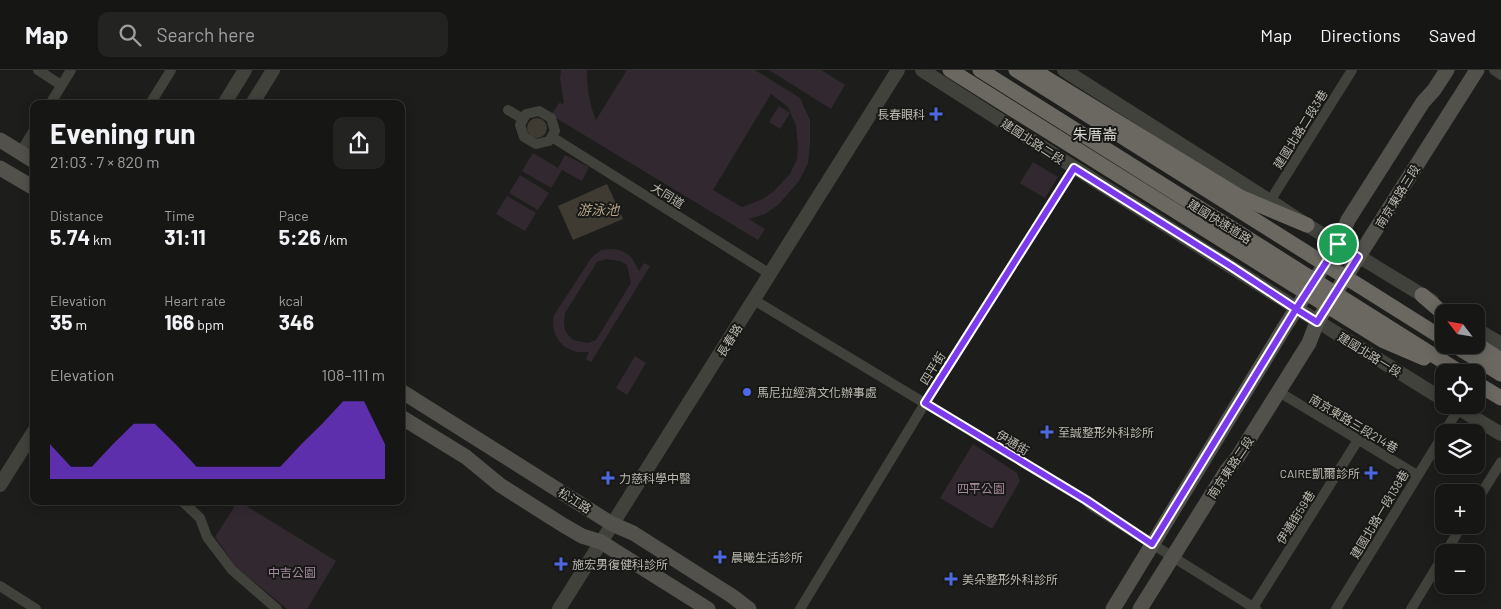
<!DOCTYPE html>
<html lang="en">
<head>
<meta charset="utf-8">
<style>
	body { margin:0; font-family:Barlow,"Noto Sans TC",sans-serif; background:#232322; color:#f1f3f6; height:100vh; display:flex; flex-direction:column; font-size:19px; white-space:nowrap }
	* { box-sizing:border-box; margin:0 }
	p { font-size:16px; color:#9e9fa0 }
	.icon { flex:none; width:28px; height:28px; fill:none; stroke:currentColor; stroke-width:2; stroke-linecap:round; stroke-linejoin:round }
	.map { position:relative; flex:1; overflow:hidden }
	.sheet { position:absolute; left:30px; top:30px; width:375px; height:405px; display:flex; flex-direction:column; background:#161614; border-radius:10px; box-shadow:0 2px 12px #0003,0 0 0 1px #353534 }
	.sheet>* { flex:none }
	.needle { width:32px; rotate:301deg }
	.buttons { position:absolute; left:1435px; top:234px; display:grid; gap:10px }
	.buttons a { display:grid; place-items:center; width:50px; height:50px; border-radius:10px; background:#161614; box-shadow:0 2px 12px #0003,0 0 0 1px #353534; font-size:25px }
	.pin { position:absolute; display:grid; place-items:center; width:42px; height:42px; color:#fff; margin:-21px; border:2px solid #fff; border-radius:50%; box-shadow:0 1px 5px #0007 }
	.round { display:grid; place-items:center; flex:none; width:52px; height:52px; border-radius:10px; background:#232322 }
	.headline { display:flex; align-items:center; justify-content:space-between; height:85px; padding:0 20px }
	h1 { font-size:28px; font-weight:700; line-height:38px }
	.figures { display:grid; grid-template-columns:repeat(3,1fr); gap:8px; height:85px; padding:5px 20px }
	.figures div { display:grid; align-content:center }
	.figures b { font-size:21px; font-weight:700 }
	.figures small { font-size:14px; font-weight:400 }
	.figures p { font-size:14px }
	.chart { height:140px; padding:10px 20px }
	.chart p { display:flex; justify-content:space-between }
	.chart svg { width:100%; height:90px; margin-top:5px; fill:#7c3aed; opacity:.7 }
	header { display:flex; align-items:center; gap:30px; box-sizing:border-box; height:70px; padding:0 25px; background:#161614; border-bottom:1px solid #353534 }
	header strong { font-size:24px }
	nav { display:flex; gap:28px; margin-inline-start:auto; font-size:18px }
	.search { width:350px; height:45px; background:#232322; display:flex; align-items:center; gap:12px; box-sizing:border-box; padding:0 18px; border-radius:10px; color:#9e9fa0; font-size:19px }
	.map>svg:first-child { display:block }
	.green { fill:#322930; fill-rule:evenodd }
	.water { fill:#403b32 }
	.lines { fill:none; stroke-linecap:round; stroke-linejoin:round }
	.minor { stroke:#42423c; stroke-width:10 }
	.tertiary { stroke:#42423c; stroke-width:14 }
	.secondary { stroke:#52514b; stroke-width:15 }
	.trunk { stroke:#6a6861; stroke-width:15 }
	.trunk-bridge { stroke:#6a6861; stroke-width:15 }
	.route-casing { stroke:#fff; stroke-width:10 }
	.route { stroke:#7c3aed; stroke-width:6 }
	.poi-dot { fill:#4d68e3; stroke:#181816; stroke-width:2 }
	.labels { text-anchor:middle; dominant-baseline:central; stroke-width:4; stroke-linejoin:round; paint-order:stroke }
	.poi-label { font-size:12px; fill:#bbb9af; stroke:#181816; text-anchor:start }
	.street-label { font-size:12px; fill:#bbb9af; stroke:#181816 }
	.park-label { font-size:12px; fill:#a4889e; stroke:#181816 }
	.water-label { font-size:14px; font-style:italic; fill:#b3a38a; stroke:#181816 }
	.quarter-label { font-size:15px; fill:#d8d7d0; stroke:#181816 }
</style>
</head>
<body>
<header>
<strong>Map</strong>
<div class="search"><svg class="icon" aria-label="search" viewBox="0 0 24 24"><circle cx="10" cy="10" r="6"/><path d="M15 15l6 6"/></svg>Search here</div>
<nav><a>Map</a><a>Directions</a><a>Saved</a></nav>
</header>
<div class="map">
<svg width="1501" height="539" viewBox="0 0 1501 539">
	<rect width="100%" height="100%" fill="#1d1d1b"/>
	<path class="green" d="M561,0H587C587,18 589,33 596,50L627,0H755L800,28L810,50V75L808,93L799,111L779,134L765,144L749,149L765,159L758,170L551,45L559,33L564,34L560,8ZM771,24L788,37L796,56L798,75L797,89L790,104L773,122L763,129L742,137L713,120Z
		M769,0H821L845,15L831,39Z
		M779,36L790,43L780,59L769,52Z
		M533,83L558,98L565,85L589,97L582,111L562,100L551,118L522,101Z
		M1033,92L1058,107L1045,128L1020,113Z
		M520,105L549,123L538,140L509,123Z
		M507,126L536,143L525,161L496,144Z
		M615,179C630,183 632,187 639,201L644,193L650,196L591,292L586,289L589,282C583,282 575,283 569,279C556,273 551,258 554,245L592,187L601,180ZM606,189L620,191L627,195L631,213L596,270L588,273L573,270L569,266L565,260L564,253L565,243L597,192Z
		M635,286L646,293L627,325L616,318Z
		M973,374L1017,403L1020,411L992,459L940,428Z
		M238,431L336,491L307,539H287L236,497L215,467Z"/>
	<path class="water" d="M527 58a10 10 0 1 1 20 0a10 10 0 1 1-20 0Z
		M607,114L623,149L573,170L558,136Z"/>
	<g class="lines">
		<path class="minor" d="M38,0L61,15
			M1494,0L1501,5
			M50,34L71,0
			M150,34L171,0
			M508,40L523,49
			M539,41L551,48L555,61L549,71L536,74L524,67L520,55L526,44Z
			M552,67L770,204
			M20,83L34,60
			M1270,131L1352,0
			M754,230L1085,430L1093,437L1256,539
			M1279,322L1417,405
			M1444,362L1459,339
			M182,431L200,448L207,467L232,500L277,539
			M1476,432L1501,392
			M1446,482L1462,455
			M0,516L36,539
			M800,539L930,325L1074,98
			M1252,539L1358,370
			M1336,539L1444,363
			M1411,539L1444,485"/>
		<path class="tertiary" d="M922,0C1095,111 1269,222 1444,330
			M1064,0L1270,131L1307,155L1432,231
			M224,34L245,0
			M252,34L273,0
			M1476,259L1501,274
			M1453,335L1501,364
			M0,415L34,361
			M559,539L898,0"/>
		<path class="secondary" d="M0,70L34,91
			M0,98L34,118
			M401,321L612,454L633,463L732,526L749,539
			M401,347L466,387L500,415L563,455L582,466L601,472L708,539
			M1113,539L1284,258L1338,174L1348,150L1423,32L1434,20L1447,0
			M1140,539L1227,400L1237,388L1309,273L1317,252L1477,0"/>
		<path class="trunk" d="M950,0L1057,67
			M1033,0L1240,127L1307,155
			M1422,225L1444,244
			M1476,274L1501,290
			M1454,275L1501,304
			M1476,313L1501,328"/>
		<path class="trunk-bridge" d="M980,0L1460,302
			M1016,0L1444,269
			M1057,67L1382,270L1424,288"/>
	</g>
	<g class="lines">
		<g class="route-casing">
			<path id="route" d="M1338,174L1296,239L1232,197L1074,98L925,333L1086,430L1152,474L1296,239L1317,252L1358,187L1338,174"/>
		</g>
		<use href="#route" class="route"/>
	</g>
	<g class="poi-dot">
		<path d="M933.5 36.5h5v5h5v5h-5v5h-5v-5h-5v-5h5z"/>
		<circle cx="747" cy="322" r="5"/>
		<path d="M1044.5 354.5h5v5h5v5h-5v5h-5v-5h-5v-5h5z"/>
		<path d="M1368.5 395.5h5v5h5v5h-5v5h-5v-5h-5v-5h5z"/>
		<path d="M605.5 400.5h5v5h5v5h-5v5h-5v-5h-5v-5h5z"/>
		<path d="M717.5 479.5h5v5h5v5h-5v5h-5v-5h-5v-5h5z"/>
		<path d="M558.5 486.5h5v5h5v5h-5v5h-5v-5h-5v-5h5z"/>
		<path d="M948.5 501.5h5v5h5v5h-5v5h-5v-5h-5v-5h5z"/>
	</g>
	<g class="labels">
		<g class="poi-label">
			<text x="925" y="44" text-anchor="end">長春眼科</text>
			<text x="757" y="322">馬尼拉經濟文化辦事處</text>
			<text x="1058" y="362">至誠整形外科診所</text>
			<text x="1360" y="403" text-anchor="end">CAIRE凱爾診所</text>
			<text x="619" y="408">力慈科學中醫</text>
			<text x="731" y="487">晨曦生活診所</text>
			<text x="572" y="494">施宏男復健科診所</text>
			<text x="962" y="509">美朵整形外科診所</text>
		</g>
		<g class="street-label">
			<text transform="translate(1300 59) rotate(-58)">建國北路二段3巷</text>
			<text transform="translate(1033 71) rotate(33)">建國北路二段</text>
			<text transform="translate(668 125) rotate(32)">大同道</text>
			<text transform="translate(1397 126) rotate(-58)">南京東路三段</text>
			<text transform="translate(1220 151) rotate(32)">建國快速道路</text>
			<text transform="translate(729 270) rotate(-58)">長春路</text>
			<text transform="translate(1370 284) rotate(32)">建國北路一段</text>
			<text transform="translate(932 298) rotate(-58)">四平街</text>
			<text transform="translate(1354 353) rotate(31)">南京東路三段214巷</text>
			<text transform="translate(1013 372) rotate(31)">伊通街</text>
			<text transform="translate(1230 397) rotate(-56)">南京東路二段</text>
			<text transform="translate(575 430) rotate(32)">松江路</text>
			<text transform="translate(1379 444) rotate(-59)">建國北路一段138巷</text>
			<text transform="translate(1295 447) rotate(-58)">伊通街59巷</text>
		</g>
		<g class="park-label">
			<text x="981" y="418">四平公園</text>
			<text x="292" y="502">中吉公園</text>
		</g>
		<g class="water-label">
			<text x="598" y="139">游泳池</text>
		</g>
		<g class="quarter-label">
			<text x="1095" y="64">朱厝崙</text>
		</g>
	</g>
</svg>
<div class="buttons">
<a><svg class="needle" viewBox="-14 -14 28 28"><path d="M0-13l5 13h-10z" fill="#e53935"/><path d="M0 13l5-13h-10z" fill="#9e9fa0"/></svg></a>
<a><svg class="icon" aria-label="locate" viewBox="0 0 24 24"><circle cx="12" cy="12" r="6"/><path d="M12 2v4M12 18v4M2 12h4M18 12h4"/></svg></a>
<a><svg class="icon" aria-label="layers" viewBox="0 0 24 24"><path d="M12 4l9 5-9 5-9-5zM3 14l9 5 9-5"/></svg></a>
<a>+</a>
<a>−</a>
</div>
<div class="pin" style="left:1338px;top:174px;background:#1e9e55"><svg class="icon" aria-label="arrive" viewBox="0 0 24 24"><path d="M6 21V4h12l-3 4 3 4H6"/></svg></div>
<section class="sheet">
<div class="headline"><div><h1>Evening run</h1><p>21:03 · 7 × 820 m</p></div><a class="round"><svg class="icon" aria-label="share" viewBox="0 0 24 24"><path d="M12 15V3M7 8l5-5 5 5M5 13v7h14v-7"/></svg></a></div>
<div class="figures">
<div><p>Distance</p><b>5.74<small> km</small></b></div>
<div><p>Time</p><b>31:11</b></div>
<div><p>Pace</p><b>5:26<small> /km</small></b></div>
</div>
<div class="figures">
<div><p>Elevation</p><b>35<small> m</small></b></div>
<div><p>Heart rate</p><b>166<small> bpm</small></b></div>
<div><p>kcal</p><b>346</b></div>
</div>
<div class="chart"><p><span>Elevation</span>108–111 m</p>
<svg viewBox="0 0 160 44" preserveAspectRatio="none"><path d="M0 44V27L10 38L20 38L30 27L40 17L50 17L60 27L70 38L80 38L90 38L100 38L110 38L120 27L130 17L140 6L150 6L160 27V44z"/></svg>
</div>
</section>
</div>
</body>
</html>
